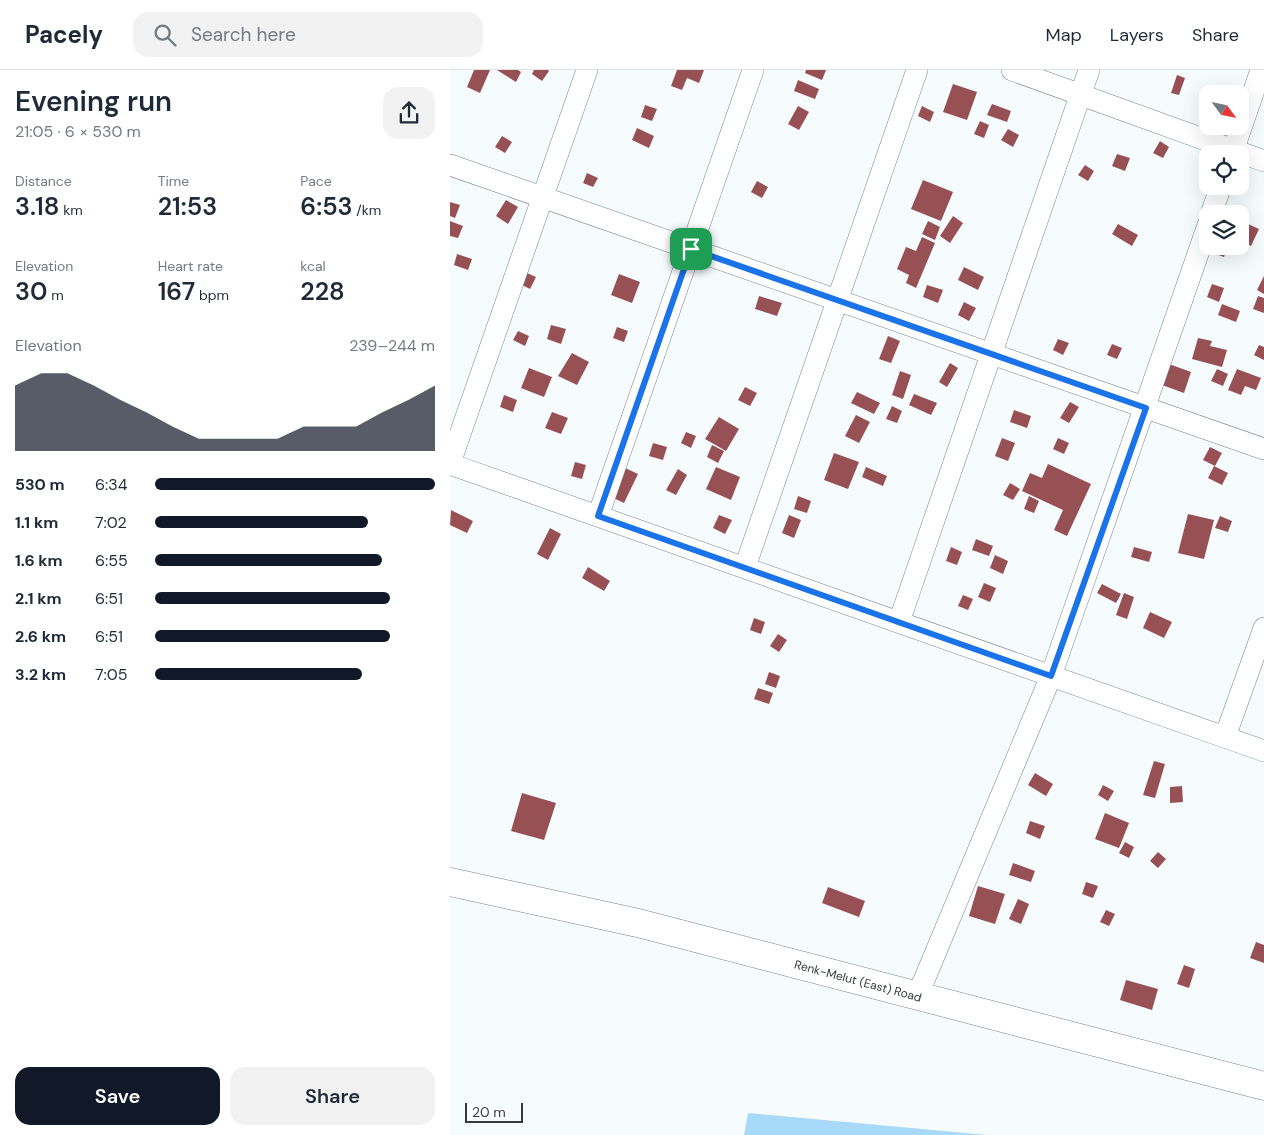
<!DOCTYPE html>
<html lang="en">
<head>
<meta charset="utf-8">
<style>
	body { margin:0; font-family:"DM Sans",sans-serif; background:#f2f2f3; color:#1f2937; height:100vh; display:flex; flex-direction:column; font-size:19px; white-space:nowrap }
	* { box-sizing:border-box; margin:0 }
	p { font-size:16px; color:#747a83 }
	.icon { flex:none; width:28px; height:28px; fill:none; stroke:currentColor; stroke-width:2; stroke-linecap:round; stroke-linejoin:round }
	.map { position:relative; flex:1; overflow:hidden }
	.sheet { display:flex; flex-direction:column; background:#fff; width:450px }
	.sheet>* { flex:none }
	.needle { width:32px; rotate:123deg }
	.fabs { position:absolute; left:749px; top:15px; display:grid; gap:10px }
	.fabs a { display:grid; place-items:center; width:50px; height:50px; border-radius:10px; background:#fff; box-shadow:0 5px 20px #0002; font-size:25px }
	.scale { position:absolute; left:15px; bottom:12px; width:58px; box-sizing:border-box; padding-left:5px; border:2px solid #353a3d; border-top:0; font-size:14px; line-height:18px; white-space:nowrap; color:#353a3d; -webkit-text-stroke:4px #fff; paint-order:stroke }
	.pin { position:absolute; display:grid; place-items:center; width:42px; height:42px; color:#fff; margin:-21px; border-radius:10px; box-shadow:0 2px 8px #0006 }
	.round { display:grid; place-items:center; flex:none; width:52px; height:52px; border-radius:15px; background:#f2f2f3 }
	.overview { display:flex; align-items:center; justify-content:space-between; height:85px; padding:0 15px }
	h1 { font-size:28px; font-weight:600; line-height:38px }
	.stats { display:grid; grid-template-columns:repeat(3,1fr); gap:8px; height:85px; padding:5px 15px }
	.stats div { display:grid; align-content:center }
	.stats b { font-size:25px; font-weight:600 }
	.stats small { font-size:14px; font-weight:400 }
	.stats p { font-size:14px }
	.chart { height:140px; padding:10px 15px }
	.chart p { display:flex; justify-content:space-between }
	.chart svg { width:100%; height:90px; margin-top:5px; fill:#111827; opacity:.7 }
	.primary-button { display:flex; gap:10px; margin-top:auto; padding:10px 15px }
	.primary-button a { flex:1; height:58px; border-radius:15px; background:#111827; color:#fff; font-size:20px; font-weight:600; line-height:58px; text-align:center }
	.primary-button a+a { background:#f2f2f3; color:#1f2937 }
	ul { padding:0 15px; list-style:none; font-size:16px }
	li { display:grid; grid-template-columns:80px 60px 1fr; align-items:center; height:38px }
	li i { height:12px; border-radius:6px; background:#111827 }
	header { display:flex; align-items:center; gap:30px; box-sizing:border-box; height:70px; padding:0 25px; background:#fff; border-bottom:1px solid #e0e1e3 }
	header strong { font-size:24px }
	nav { display:flex; gap:28px; margin-inline-start:auto; font-size:18px }
	.search { width:350px; height:45px; background:#f2f2f3; display:flex; align-items:center; gap:12px; box-sizing:border-box; padding:0 18px; border-radius:15px; color:#747a83; font-size:19px }
	main { display:flex; flex:1; min-height:0 }
	.map>svg:first-child { display:block }
	.green { fill:#a9d9f9 }
	.building { fill:#975155 }
	.lines { fill:none; stroke-linecap:round; stroke-linejoin:round }
	.minor-casing { stroke:#77838a; stroke-width:22 }
	.primary-casing { stroke:#77838a; stroke-width:29 }
	.minor { stroke:#fff; stroke-width:21 }
	.primary { stroke:#fff; stroke-width:28 }
	.route-casing { stroke:#fff; stroke-width:10 }
	.route { stroke:#1a73e8; stroke-width:6 }
	.labels { text-anchor:middle; dominant-baseline:central; stroke-width:5; stroke-linejoin:round; paint-order:stroke }
	.street-label { font-size:12px; fill:#353a3d; stroke:#fff }
</style>
</head>
<body>
<header>
<strong>Pacely</strong>
<div class="search"><svg class="icon" aria-label="search" viewBox="0 0 24 24"><circle cx="10" cy="10" r="6"/><path d="M15 15l6 6"/></svg>Search here</div>
<nav><a>Map</a><a>Layers</a><a>Share</a></nav>
</header>
<main>
<section class="sheet">
<div class="overview"><div><h1>Evening run</h1><p>21:05 · 6 × 530 m</p></div><a class="round"><svg class="icon" aria-label="share" viewBox="0 0 24 24"><path d="M12 15V3M7 8l5-5 5 5M5 13v7h14v-7"/></svg></a></div>
<div class="stats">
<div><p>Distance</p><b>3.18<small> km</small></b></div>
<div><p>Time</p><b>21:53</b></div>
<div><p>Pace</p><b>6:53<small> /km</small></b></div>
</div>
<div class="stats">
<div><p>Elevation</p><b>30<small> m</small></b></div>
<div><p>Heart rate</p><b>167<small> bpm</small></b></div>
<div><p>kcal</p><b>228</b></div>
</div>
<div class="chart"><p><span>Elevation</span>239–244 m</p>
<svg viewBox="0 0 160 44" preserveAspectRatio="none"><path d="M0 44V12L10 6L20 6L30 12L40 19L50 25L60 32L70 38L80 38L90 38L100 38L110 32L120 32L130 32L140 25L150 19L160 12V44z"/></svg>
</div>
<ul>
<li><b>530 m</b>6:34<i style="width:100%"></i></li>
<li><b>1.1 km</b>7:02<i style="width:76%"></i></li>
<li><b>1.6 km</b>6:55<i style="width:81%"></i></li>
<li><b>2.1 km</b>6:51<i style="width:84%"></i></li>
<li><b>2.6 km</b>6:51<i style="width:84%"></i></li>
<li><b>3.2 km</b>7:05<i style="width:74%"></i></li>
</ul>
<div class="primary-button"><a>Save</a><a>Share</a></div>
</section>
<div class="map">
<svg width="814" height="1065" viewBox="0 0 814 1065">
	<rect width="100%" height="100%" fill="#f6fbfe"/>
	<path class="green" d="M298,1043L537,1065H294Z"/>
	<path class="building" d="M24,0H40L30,23L17,17Z
		M47,0H68L71,2L66,12Z
		M84,0H98L99,1L92,11L82,4Z
		M227,0H254L249,13L237,8L232,20L221,16Z
		M356,0H376L372,10L355,3Z
		M727,5L735,8L729,25L721,23Z
		M348,10L369,19L365,29L344,21Z
		M503,14L527,22L517,50L493,42Z
		M542,34L561,41L557,52L537,45Z
		M195,35L207,39L202,51L191,47Z
		M348,36L359,42L349,60L338,54Z
		M472,36L484,42L480,52L468,46Z
		M530,51L539,55L534,68L524,64Z
		M187,58L204,66L199,78L182,70Z
		M558,59L569,65L563,77L551,70Z
		M52,66L62,72L55,83L45,77Z
		M710,71L719,77L713,88L703,83Z
		M667,84L680,88L675,101L662,96Z
		M635,95L644,101L638,111L628,105Z
		M137,103L148,108L143,117L133,113Z
		M473,110L503,122L491,151L461,139Z
		M307,111L318,117L312,128L301,122Z
		M56,130L68,137L58,154L46,146Z
		M0,132L10,135L5,148L0,146Z
		M503,146L513,153L500,173L490,166Z
		M0,151L13,156L8,168L0,166Z
		M478,151L490,157L485,170L472,164Z
		M668,154L688,165L682,176L662,164Z
		M798,154L809,159L801,176L790,171Z
		M472,167L485,173L466,218L456,213L459,205L447,199L456,177L466,181Z
		M765,176H778L774,187L763,183Z
		M7,184L22,189L18,200L4,195Z
		M514,197L534,207L528,220L508,210Z
		M77,203L86,207L80,219L72,215Z
		M169,204L190,212L182,233L161,225Z
		M814,206V224L807,220Z
		M762,214L774,218L769,232L757,227Z
		M477,215L493,220L488,233L473,227Z
		M309,226L332,233L327,246L305,239Z
		M808,226L814,228V243L803,239Z
		M514,232L526,238L519,251L508,245Z
		M772,234L790,241L786,252L768,245Z
		M101,255L116,259L111,274L97,269Z
		M167,257L178,261L174,272L163,268Z
		M68,261L79,266L75,276L63,270Z
		M438,266L450,271L441,293L429,289Z
		M748,268L762,271L760,276L777,280L772,297L742,289Z
		M608,269L619,273L613,285L603,280Z
		M662,274L672,278L667,289L657,285Z
		M809,275L814,277V290L804,285Z
		M122,283L139,292L127,315L108,306Z
		M500,293L508,298L497,317L489,312Z
		M719,294L741,302L734,323L712,315Z
		M79,298L102,307L94,327L71,318Z
		M767,299L778,304L773,316L761,311Z
		M787,299L811,308L806,320L795,316L791,325L778,320Z
		M450,301L461,305L453,329L442,325Z
		M295,317L307,323L300,336L288,330Z
		M407,322L430,333L424,344L401,333Z
		M464,324L487,333L481,345L459,335Z
		M54,325L67,330L63,342L50,337Z
		M620,332L629,337L619,353L610,348Z
		M442,336L452,341L447,353L436,349Z
		M564,340L581,346L577,358L560,352Z
		M102,342L118,348L111,364L95,358Z
		M406,345L420,352L409,373L395,366Z
		M269,347L289,359L276,381L255,369Z
		M236,362L246,366L241,378L231,373Z
		M552,368L565,373L558,391L545,386Z
		M608,368L619,373L614,384L603,379Z
		M203,373L217,377L213,390L199,386Z
		M262,375L274,381L268,393L257,387Z
		M760,377L772,383L765,396L753,390Z
		M384,383L409,392L398,419L374,410Z
		M125,392L136,395L132,409L121,406Z
		M598,394L641,414L617,466L604,460L613,440L572,421L580,403L592,408Z
		M171,396L188,404L174,433L157,425Z
		M764,396L778,403L772,415L758,408Z
		M266,397L290,407L281,430L256,419Z
		M416,397L437,406L433,416L412,407Z
		M228,399L237,405L226,425L216,420Z
		M560,413L570,419L563,430L553,425Z
		M348,426L361,431L357,443L344,439Z
		M579,426L589,431L584,443L574,439Z
		M1,440L23,451L17,463L0,455Z
		M738,444L764,450L754,489L728,483Z
		M269,445L282,450L275,464L263,458Z
		M339,445L351,450L344,468L332,463Z
		M770,446L782,451L778,462L765,458Z
		M100,458L111,464L98,490L87,484Z
		M526,469L543,476L539,486L522,480Z
		M501,477L512,482L507,495L496,491Z
		M684,477L702,482L699,492L681,487Z
		M545,485L558,491L553,504L540,498Z
		M138,497L160,511L154,521L132,508Z
		M534,513L546,518L540,532L528,527Z
		M652,514L671,524L666,533L647,523Z
		M674,523L684,527L677,549L666,545Z
		M513,525L523,529L518,540L508,536Z
		M700,542L722,552L714,568L693,558Z
		M304,548L315,552L311,564L300,560Z
		M328,564L337,570L329,582L320,576Z
		M319,602L330,606L326,618L315,614Z
		M308,618L323,623L319,634L304,629Z
		M704,691L715,694L705,728L693,725Z
		M585,703L603,714L596,726L578,715Z
		M653,715L664,721L658,731L648,725Z
		M732,716L733,732L720,733V717Z
		M72,723L106,733L94,770L61,761Z
		M655,743L679,753L669,778L645,769Z
		M580,751L595,756L590,769L576,763Z
		M675,772L684,777L679,788L669,783Z
		M708,782L716,789L708,798L700,791Z
		M563,793L585,801L581,812L559,805Z
		M636,812L648,816L643,828L632,824Z
		M528,816L555,824L545,854L519,846Z
		M378,817L415,831L409,847L372,833Z
		M568,829L579,834L571,854L559,849Z
		M656,840L665,844L659,856L650,852Z
		M806,872L814,875V893L800,888Z
		M734,895L745,899L739,918L727,914Z
		M676,910L708,919L702,940L670,930Z"/>
	<g class="lines">
		<g class="minor-casing">
			<path id="minor" d="M562,0L814,91
				M782,84L811,0
				M0,95L814,379
				M761,144L771,116
				M0,393L137,0
				M0,394L814,681
				M148,446L303,0
				M295,497L467,0
				M449,552L639,0
				M775,667L814,558
				M467,927L601,606L758,155"/>
		</g>
		<g class="primary-casing">
			<path id="primary" d="M0,812L188,853L814,1016"/>
		</g>
		<use href="#minor" class="minor"/>
		<use href="#primary" class="primary"/>
	</g>
	<g class="lines">
		<g class="route-casing">
			<path id="route" d="M241,179L696,338L601,606L148,446Z"/>
		</g>
		<use href="#route" class="route"/>
	</g>
	<g class="labels">
		<g class="street-label">
			<text transform="translate(408 911) rotate(15)">Renk-Melut (East) Road</text>
		</g>
	</g>
</svg>
<div class="fabs">
<a><svg class="needle" viewBox="-14 -14 28 28"><path d="M0-13l5 13h-10z" fill="#e53935"/><path d="M0 13l5-13h-10z" fill="#747a83"/></svg></a>
<a><svg class="icon" aria-label="locate" viewBox="0 0 24 24"><circle cx="12" cy="12" r="6"/><path d="M12 2v4M12 18v4M2 12h4M18 12h4"/></svg></a>
<a><svg class="icon" aria-label="layers" viewBox="0 0 24 24"><path d="M12 4l9 5-9 5-9-5zM3 14l9 5 9-5"/></svg></a>
</div>
<div class="scale">20 m</div>
<div class="pin" style="left:241px;top:179px;background:#1e9e55"><svg class="icon" aria-label="arrive" viewBox="0 0 24 24"><path d="M6 21V4h12l-3 4 3 4H6"/></svg></div>
</div>
</main>
</body>
</html>
